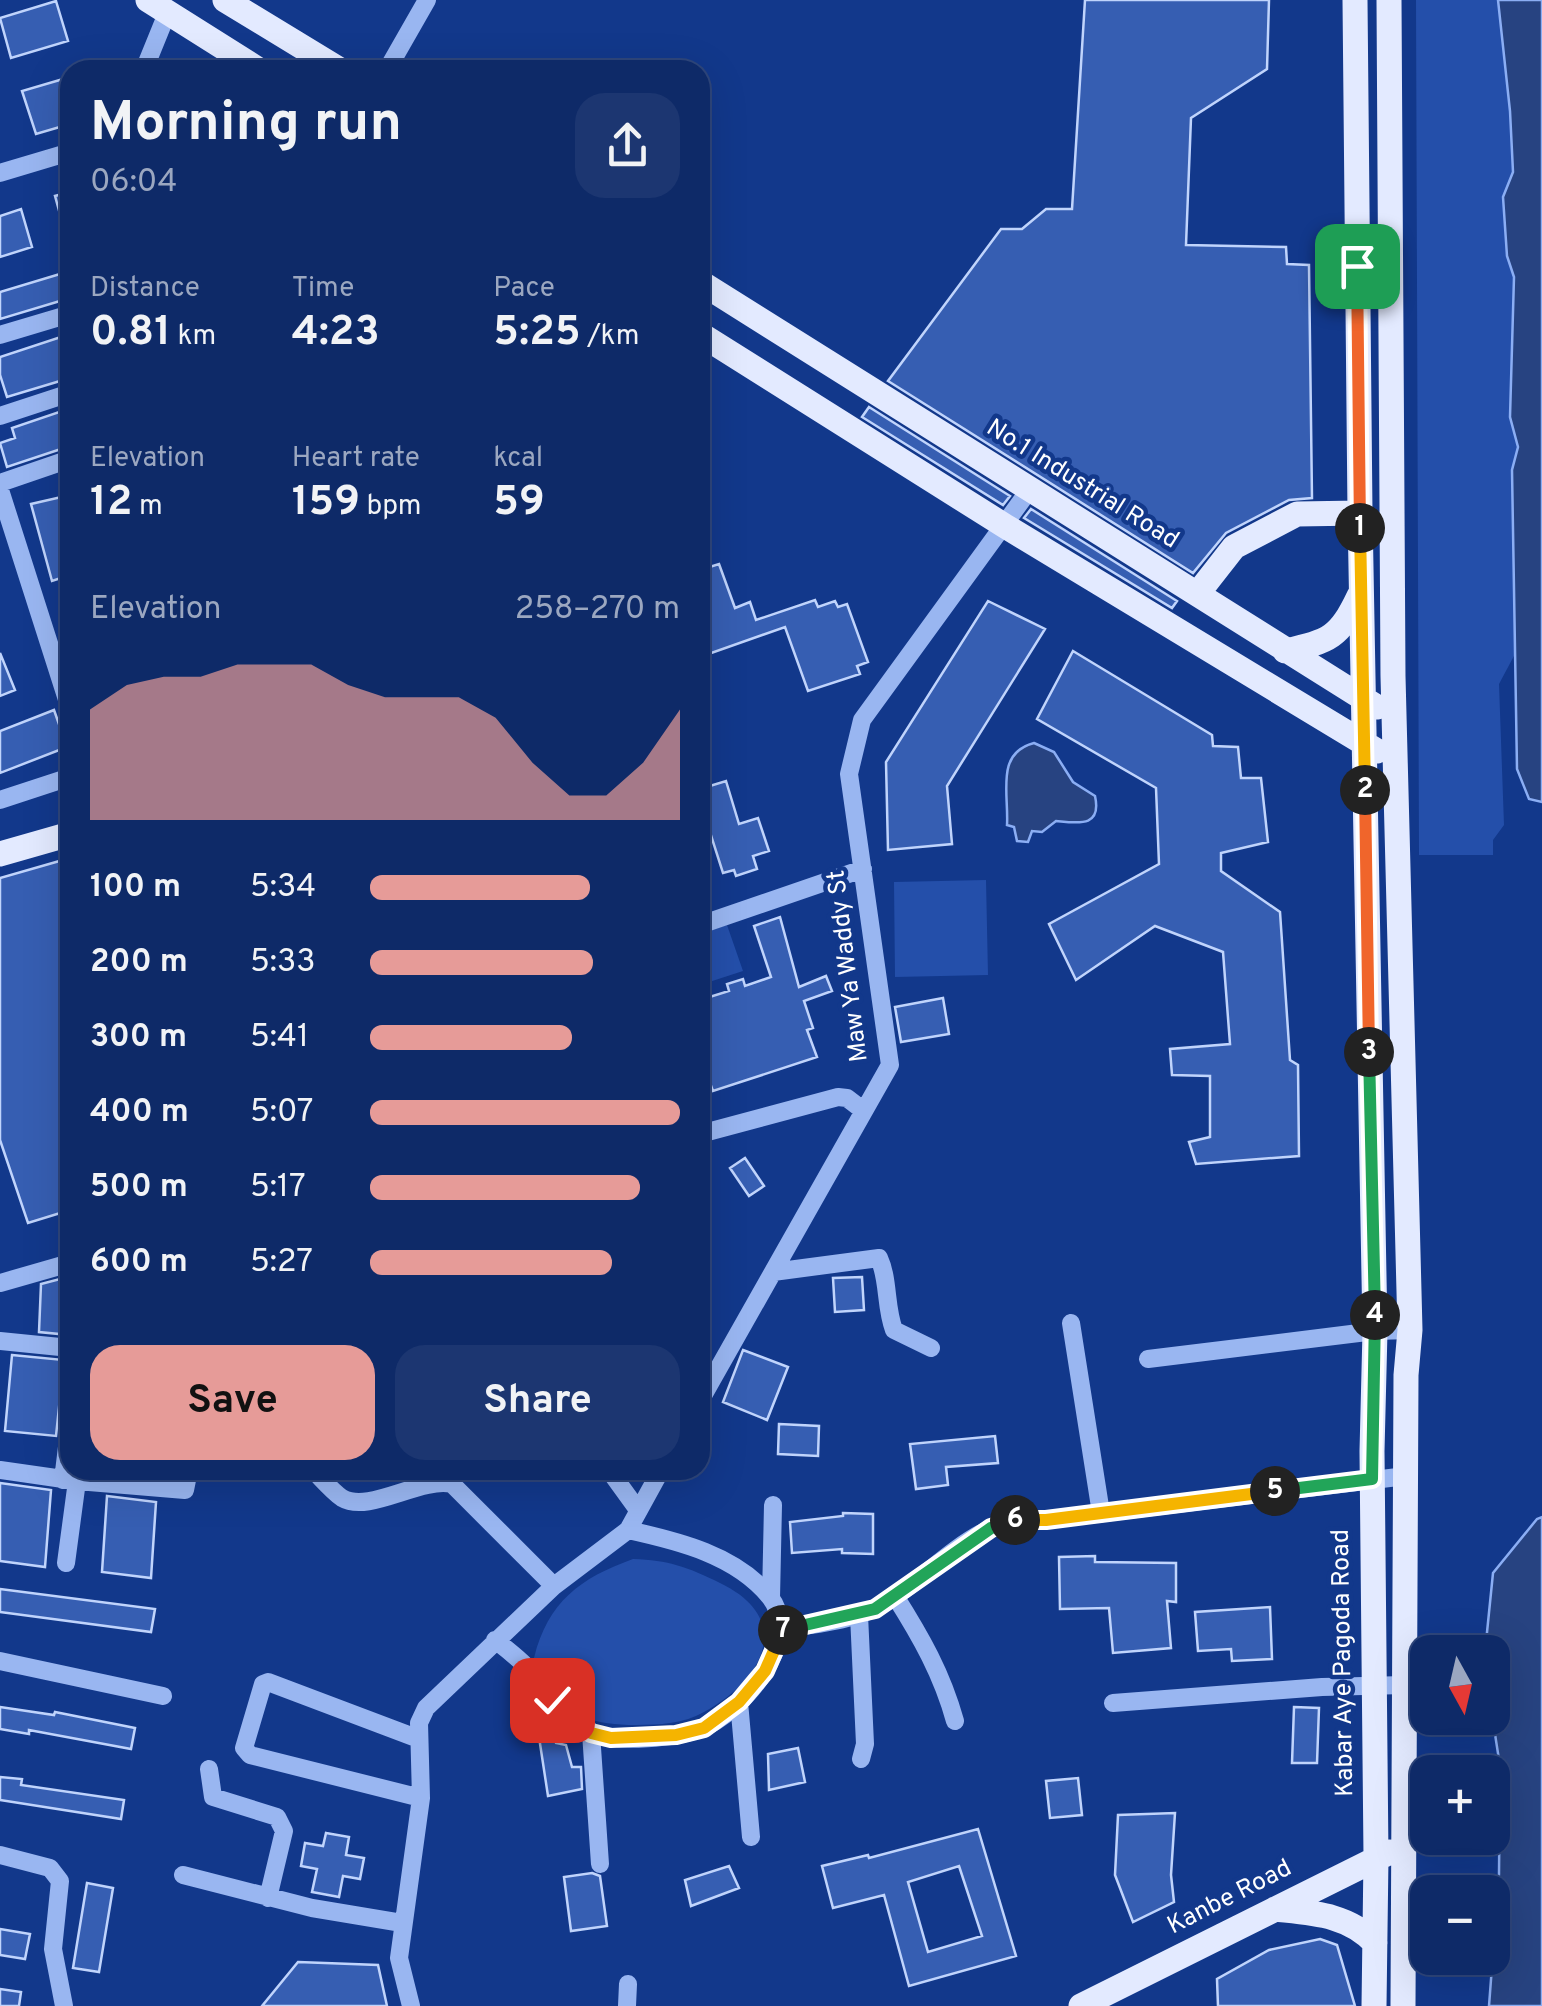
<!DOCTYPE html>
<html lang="en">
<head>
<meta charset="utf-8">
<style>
	body { margin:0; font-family:Overpass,sans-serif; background:#1c3671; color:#f1f3f6; height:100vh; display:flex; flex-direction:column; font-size:38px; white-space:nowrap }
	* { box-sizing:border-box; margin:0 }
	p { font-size:32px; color:#9ba7c0 }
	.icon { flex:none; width:55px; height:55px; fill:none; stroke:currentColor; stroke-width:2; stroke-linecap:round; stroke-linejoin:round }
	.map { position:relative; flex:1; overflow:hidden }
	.side { position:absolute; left:60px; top:60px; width:650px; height:1420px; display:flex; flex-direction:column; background:#0e2a68; border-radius:30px; box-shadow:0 10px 40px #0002,0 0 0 2px #2e467c }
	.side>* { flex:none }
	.needle { width:65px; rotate:172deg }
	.fabs { position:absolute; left:1410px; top:1635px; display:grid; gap:20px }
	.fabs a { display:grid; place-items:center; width:100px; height:100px; border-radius:20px; background:#0e2a68; box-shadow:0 10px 40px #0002,0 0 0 2px #2e467c; font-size:50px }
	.pin { position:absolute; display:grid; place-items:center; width:85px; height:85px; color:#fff; margin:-42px; border-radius:20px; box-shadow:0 5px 15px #0006 }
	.km { position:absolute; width:50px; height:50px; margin:-25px; border-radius:50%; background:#222; color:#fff; font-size:28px; line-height:50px; text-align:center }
	.round { display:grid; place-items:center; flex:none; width:105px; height:105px; border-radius:30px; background:#1c3671 }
	.overview { display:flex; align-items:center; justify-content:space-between; height:170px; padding:0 30px }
	h1 { font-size:55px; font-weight:700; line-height:75px }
	.metrics { display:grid; grid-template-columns:repeat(3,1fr); gap:15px; height:170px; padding:10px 30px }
	.metrics div { display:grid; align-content:center }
	.metrics b { font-size:42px; font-weight:700 }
	.metrics small { font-size:28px; font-weight:400 }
	.metrics p { font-size:28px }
	.chart { height:280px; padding:20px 30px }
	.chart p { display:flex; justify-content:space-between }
	.chart svg { width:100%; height:180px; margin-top:10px; fill:#e69b98; opacity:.7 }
	.action { display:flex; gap:20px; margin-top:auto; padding:20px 30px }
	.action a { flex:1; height:115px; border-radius:30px; background:#e69b98; color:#111; font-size:40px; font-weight:700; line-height:115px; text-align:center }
	.action a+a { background:#1c3671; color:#f1f3f6 }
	ul { padding:0 30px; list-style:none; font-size:32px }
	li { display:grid; grid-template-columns:160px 120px 1fr; align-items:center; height:75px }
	li i { height:25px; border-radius:12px; background:#e69b98 }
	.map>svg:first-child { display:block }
	.green { fill:#244faa }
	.water { fill:#274381; stroke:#8baef4; stroke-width:2.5 }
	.building { fill:#365eb2; stroke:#c0d4fc; stroke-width:2.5; fill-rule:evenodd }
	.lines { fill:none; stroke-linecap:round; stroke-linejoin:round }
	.minor { stroke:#99b6f1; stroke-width:18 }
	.major { stroke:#e3eaff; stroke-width:25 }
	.split-1-casing { stroke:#fff; stroke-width:20 }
	.split-2-casing { stroke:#fff; stroke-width:20 }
	.split-3-casing { stroke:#fff; stroke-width:20 }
	.split-4-casing { stroke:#fff; stroke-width:20 }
	.split-5-casing { stroke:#fff; stroke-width:20 }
	.split-6-casing { stroke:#fff; stroke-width:20 }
	.split-7-casing { stroke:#fff; stroke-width:20 }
	.split-8-casing { stroke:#fff; stroke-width:20 }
	.split-1 { stroke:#f0652b; stroke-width:12 }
	.split-2 { stroke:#f5b400; stroke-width:12 }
	.split-3 { stroke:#f0652b; stroke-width:12 }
	.split-4 { stroke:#22a559; stroke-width:12 }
	.split-5 { stroke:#22a559; stroke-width:12 }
	.split-6 { stroke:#f5b400; stroke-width:12 }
	.split-7 { stroke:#22a559; stroke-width:12 }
	.split-8 { stroke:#f5b400; stroke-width:12 }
	.labels { text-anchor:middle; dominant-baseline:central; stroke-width:9; stroke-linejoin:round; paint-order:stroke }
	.street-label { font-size:25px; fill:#fff; stroke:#12388b }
</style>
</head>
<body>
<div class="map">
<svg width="1542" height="2006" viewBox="0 0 1542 2006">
	<rect width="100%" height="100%" fill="#12388b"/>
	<path class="green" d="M1416,0H1498L1510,111L1513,172L1503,197L1507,256L1514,277L1510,417L1518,447L1512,470L1515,654L1499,684L1504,825L1493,840V855H1419Z
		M986,880L988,975L895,977L894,882Z
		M727,925L743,971L700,985V934Z
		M633,1559C668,1560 688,1567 720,1583C801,1622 757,1688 696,1716C676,1725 649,1725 628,1725C610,1724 592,1723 577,1712C559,1698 546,1677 534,1658C548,1602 580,1578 633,1559Z"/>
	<path class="water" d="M1498,0H1542V802L1529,799L1517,769L1512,470L1518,447L1510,417L1514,277L1507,256L1503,197L1513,172L1510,111Z
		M1034,743L1054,752L1073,782L1095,796C1102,828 1078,823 1056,821L1042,832L1032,831L1028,842L1017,841L1014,827L1007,825C1009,794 995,753 1034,743Z
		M1542,1517V2006H1489L1499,1874L1500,1766L1492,1715V1652H1485L1493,1573L1537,1519Z"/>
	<path class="building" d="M1085,0H1269L1267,69L1191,118L1186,245L1286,247L1287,264L1309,265L1312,498L1289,500L1226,533L1193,573L888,381L1001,229H1022L1046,209H1072Z
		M56,1L68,41L11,58L0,18Z
		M70,77V124L36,134L22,91Z
		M70,192V236H66L55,196Z
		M21,209L32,247L0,257V216Z
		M70,271V298L0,319V292Z
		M70,334V378L7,397L0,375V357Z
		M869,407L1010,496L1003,505L862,417Z
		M65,410L70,425V446L7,467L0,443L15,438L12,428Z
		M70,495V575L52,581L31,504Z
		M1031,509L1177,601L1172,608L1024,518Z
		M719,564L735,608L750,602L756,620L815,600L818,607L835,601L838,607L847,604L868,662L857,666L860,674L808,691L785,627L700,657V570Z
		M988,601L1045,629L947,786L952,844L888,850L886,762Z
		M1073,651L1212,735L1213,746L1238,747L1241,778H1261L1268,842L1221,853V871L1280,912L1290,1060L1298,1065L1299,1156L1196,1164L1189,1142L1210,1137V1076L1172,1075L1170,1049L1230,1044L1223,952L1155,926L1076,980L1049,924L1159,864L1156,788L1037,719Z
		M0,653L15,690L0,696Z
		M54,710L67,747L0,773V731Z
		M726,781L739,824L758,818L769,851L753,856L757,869L736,876L734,870L723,873L709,829L706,830L703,821L700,822V789Z
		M70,858V1210L28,1223L0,1140V878Z
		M780,917L799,987L826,976L832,991L804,1001L813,1028L807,1030L817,1057L713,1091L710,1083L700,1087V1000L729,991L727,984L743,979L745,986L771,977L754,926Z
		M943,998L949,1034L901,1042L895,1007Z
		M745,1158L764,1186L749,1196L730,1168Z
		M862,1277L864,1310L835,1312L833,1278Z
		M60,1279L70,1280V1335L39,1332L41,1284Z
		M743,1350L788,1367L767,1420L723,1402Z
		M12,1355L64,1360L56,1436L5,1431Z
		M779,1424L819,1426L818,1456L778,1454Z
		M995,1436L998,1463L946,1467L948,1485L916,1489L910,1444Z
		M0,1483L51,1490L45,1567L0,1561Z
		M107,1496L156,1502L151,1578L102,1572Z
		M843,1513L873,1514V1554L842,1553V1549L792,1553L790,1522L843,1516Z
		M1095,1556V1562L1176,1563V1602L1167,1601L1171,1648L1113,1653L1109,1608L1060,1609L1059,1557Z
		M0,1589L155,1609L151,1632L0,1612Z
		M1270,1607L1272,1659L1232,1661L1231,1649L1198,1651L1195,1612Z
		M0,1707L54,1715L55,1712L135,1728L131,1749L29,1730V1734L0,1729Z
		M1294,1707L1319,1708L1317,1763H1292Z
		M553,1732L556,1743L566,1745L572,1767H581L582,1789L548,1796L539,1737Z
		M798,1748L805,1782L769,1790L768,1754Z
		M0,1777L22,1779L21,1785L124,1800L121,1819L0,1800Z
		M1078,1778L1082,1815L1050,1818L1046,1781Z
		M1175,1813L1171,1875L1174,1902L1133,1922L1115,1875L1118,1815Z
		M978,1829L1016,1956L909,1986L884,1895L833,1908L822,1866L868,1855L869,1858ZM959,1866L982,1936L928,1952L908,1882Z
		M326,1833L349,1837L346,1855L364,1858L360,1879L343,1876L339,1897L312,1892L317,1869L301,1866L305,1843L323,1846Z
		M729,1866L739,1888L691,1906L685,1880Z
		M592,1873L600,1876L607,1926L571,1931L564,1877Z
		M87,1883L113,1888L99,1972L73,1968Z
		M0,1929L30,1934L25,1959L0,1955Z
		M1320,1939L1337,1945L1355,2006H1218L1217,1979L1269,1950Z
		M298,1962L378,1965L387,2006H262Z
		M0,1989L21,1992L19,2006H0Z"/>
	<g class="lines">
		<path class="minor" d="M144,70L168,11
			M387,70L427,0
			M0,173L70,152
			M0,335L70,314
			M0,416L70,393
			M0,483L70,459
			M0,490L70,709
			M0,800L70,777
			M700,925L863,869
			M700,1134L838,1097L847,1098L864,1111
			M773,1272L879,1258C889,1280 885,1306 894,1330L931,1348
			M0,1283L70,1263
			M1071,1323L1101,1513
			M0,1341L70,1348
			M1148,1359L1375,1331L1410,1330
			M700,1401L890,1065L849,774L862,720L1030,489
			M0,1470L77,1481L66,1563
			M313,1470C322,1479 332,1491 342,1498C369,1514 420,1477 452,1484L554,1586
			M609,1470L638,1510
			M63,1480L70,1422
			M77,1481L185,1490L189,1470
			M895,1596C921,1637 942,1674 955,1721
			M771,1598L773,1505
			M859,1615L865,1744L861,1759
			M782,1630C811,1624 846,1622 873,1609C930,1582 976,1509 1047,1520L1406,1476
			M495,1640C509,1651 524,1662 535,1676C553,1696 568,1723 594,1734C619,1743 675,1738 700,1729C741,1714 804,1641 770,1597C736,1555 678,1541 628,1530
			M0,1661L163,1696
			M739,1702L751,1837
			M1113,1703L1322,1687L1405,1685
			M591,1733L600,1864
			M419,1739L268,1682L263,1684L244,1748L250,1755L421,1798
			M209,1769L213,1797L277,1817L284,1831L268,1898
			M0,1855L50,1868L60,1881L53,1949L64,2006
			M183,1875L312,1908L402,1923
			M411,2006L399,1958L421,1798L419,1723L426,1708L554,1586L628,1530L661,1470
			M627,2006L628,1984"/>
		<path class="major" d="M148,0L259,70
			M225,0L340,70
			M1355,0L1360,513L1375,1331L1372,1451L1376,1857L1374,2006
			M1389,0L1393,676L1410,1330L1406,1375L1403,2006
			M700,282L1377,707
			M700,334L1005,526L1377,751
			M1198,593L1234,547L1297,514L1360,513
			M1285,651C1330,641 1339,638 1359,596
			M0,854L70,834
			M1275,1909C1312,1913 1348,1914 1375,1943
			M1081,2006L1390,1852"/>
	</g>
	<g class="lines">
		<g class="split-1-casing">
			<path id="split-1" d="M1357,266L1360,528"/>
		</g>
		<g class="split-2-casing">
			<path id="split-2" d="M1360,528L1365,790"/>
		</g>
		<g class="split-3-casing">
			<path id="split-3" d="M1365,790L1369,1052"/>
		</g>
		<g class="split-4-casing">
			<path id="split-4" d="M1369,1052L1375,1315"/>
		</g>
		<g class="split-5-casing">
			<path id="split-5" d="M1275,1491L1372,1479L1375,1315"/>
		</g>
		<g class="split-6-casing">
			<path id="split-6" d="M1015,1520H1046L1275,1491"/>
		</g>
		<g class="split-7-casing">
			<path id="split-7" d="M783,1630L875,1609L991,1528L1015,1520"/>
		</g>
		<g class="split-8-casing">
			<path id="split-8" d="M552,1700L591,1733L611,1738L676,1735L704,1728L739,1702L765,1671L783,1630"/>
		</g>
		<use href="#split-1" class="split-1"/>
		<use href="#split-2" class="split-2"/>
		<use href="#split-3" class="split-3"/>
		<use href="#split-4" class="split-4"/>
		<use href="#split-5" class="split-5"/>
		<use href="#split-6" class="split-6"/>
		<use href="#split-7" class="split-7"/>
		<use href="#split-8" class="split-8"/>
	</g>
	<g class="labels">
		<g class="street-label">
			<text transform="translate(1082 485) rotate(32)">No.1 Industrial Road</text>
			<text transform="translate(849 966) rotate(-97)">Maw Ya Waddy St</text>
			<text transform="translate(1344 1663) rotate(-91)">Kabar Aye Pagoda Road</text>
			<text transform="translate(1230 1898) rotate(-27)">Kanbe Road</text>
		</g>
	</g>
</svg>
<div class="fabs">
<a><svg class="needle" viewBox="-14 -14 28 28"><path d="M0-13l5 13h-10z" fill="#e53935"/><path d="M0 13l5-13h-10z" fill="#9ba7c0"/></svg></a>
<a>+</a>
<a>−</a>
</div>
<div class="pin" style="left:1357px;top:266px;background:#1e9e55"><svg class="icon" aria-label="arrive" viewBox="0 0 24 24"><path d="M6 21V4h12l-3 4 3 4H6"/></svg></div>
<div class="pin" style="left:552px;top:1700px;background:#d93025"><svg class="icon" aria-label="check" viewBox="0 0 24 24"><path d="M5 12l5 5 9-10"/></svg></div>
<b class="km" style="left:1360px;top:528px">1</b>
<b class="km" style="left:1365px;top:790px">2</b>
<b class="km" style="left:1369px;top:1052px">3</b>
<b class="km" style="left:1375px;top:1315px">4</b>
<b class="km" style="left:1275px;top:1491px">5</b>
<b class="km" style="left:1015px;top:1520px">6</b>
<b class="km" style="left:783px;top:1630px">7</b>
<section class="side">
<div class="overview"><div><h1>Morning run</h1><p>06:04</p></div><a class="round"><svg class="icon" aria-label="share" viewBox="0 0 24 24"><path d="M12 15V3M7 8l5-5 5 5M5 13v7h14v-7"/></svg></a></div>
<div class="metrics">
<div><p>Distance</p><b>0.81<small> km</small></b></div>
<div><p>Time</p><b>4:23</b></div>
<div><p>Pace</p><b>5:25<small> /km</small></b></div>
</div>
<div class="metrics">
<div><p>Elevation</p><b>12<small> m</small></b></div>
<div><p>Heart rate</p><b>159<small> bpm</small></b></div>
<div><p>kcal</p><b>59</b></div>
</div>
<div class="chart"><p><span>Elevation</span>258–270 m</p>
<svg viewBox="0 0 160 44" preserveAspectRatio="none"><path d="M0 44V17L10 11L20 9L30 9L40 6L50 6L60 6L70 11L80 14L90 14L100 14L110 19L120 30L130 38L140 38L150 30L160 17V44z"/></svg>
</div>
<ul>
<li><b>100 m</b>5:34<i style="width:71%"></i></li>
<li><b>200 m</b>5:33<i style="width:72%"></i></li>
<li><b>300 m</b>5:41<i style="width:65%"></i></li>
<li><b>400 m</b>5:07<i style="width:100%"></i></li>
<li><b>500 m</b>5:17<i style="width:87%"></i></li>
<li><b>600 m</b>5:27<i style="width:78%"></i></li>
</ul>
<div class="action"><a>Save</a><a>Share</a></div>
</section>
</div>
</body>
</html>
